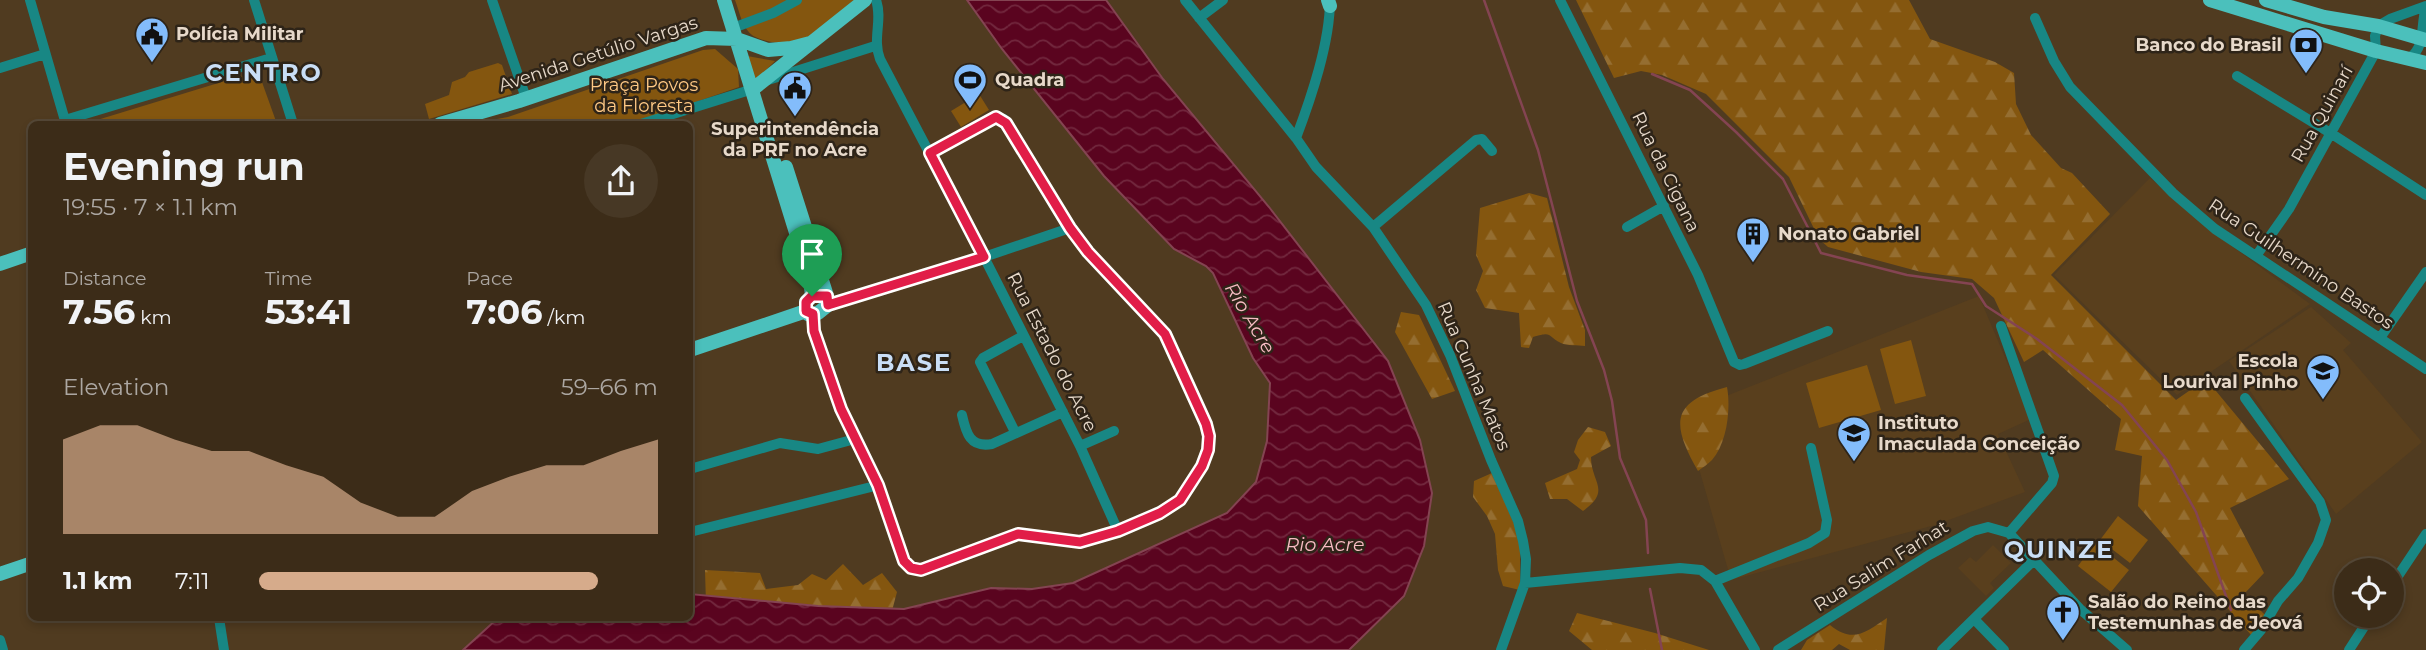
<!DOCTYPE html>
<html lang="en">
<head>
<meta charset="utf-8">
<style>
	body { margin:0; font-family:Montserrat,sans-serif; background:#473825; color:#f1f3f6; height:100vh; display:flex; flex-direction:column; font-size:26px; white-space:nowrap }
	* { box-sizing:border-box; margin:0 }
	p { font-size:23px; color:#aca7a2 }
	.icon { flex:none; width:38px; height:38px; fill:none; stroke:currentColor; stroke-width:2; stroke-linecap:round; stroke-linejoin:round }
	.map { position:relative; flex:1; overflow:hidden }
	.details { position:absolute; left:28px; top:121px; width:665px; height:500px; display:flex; flex-direction:column; background:#3c2c18; border-radius:10px; box-shadow:0 4px 10px #0003,0 0 0 2px #554837 }
	.details>* { flex:none }
	.fabs { position:absolute; left:2334px; top:558px; display:grid; gap:14px }
	.fabs a { display:grid; place-items:center; width:70px; height:70px; border-radius:50%; background:#3c2c18; box-shadow:0 4px 10px #0003,0 0 0 2px #554837; font-size:35px }
	.pin { position:absolute; display:grid; place-items:center; width:60px; height:60px; color:#fff; margin:-72px -30px; border-radius:50% 50% 50% 0; rotate:-45deg; box-shadow:0 0 7px #0007 }
	.pin .icon { rotate:45deg }
	.round { display:grid; place-items:center; flex:none; width:74px; height:74px; border-radius:37px; background:#473825 }
	.overview { display:flex; align-items:center; justify-content:space-between; height:119px; padding:0 35px }
	h1 { font-size:38px; font-weight:700; line-height:52px }
	.figures { display:grid; grid-template-columns:repeat(3,1fr); gap:10px; height:119px; padding:7px 35px }
	.figures div { display:grid; align-content:center }
	.figures b { font-size:35px; font-weight:700 }
	.figures small { font-size:19px; font-weight:400 }
	.figures p { font-size:19px }
	.chart { height:196px; padding:14px 35px }
	.chart p { display:flex; justify-content:space-between }
	.chart svg { width:100%; height:126px; margin-top:7px; fill:#d6ab8b; opacity:.7 }
	ul { padding:0 35px; list-style:none; font-size:23px }
	li { display:grid; grid-template-columns:112px 84px 1fr; align-items:center; height:52px }
	li i { height:18px; border-radius:9px; background:#d6ab8b }
	.map>svg:first-child { display:block }
	.built { fill:#593f1d }
	.forest { fill:url(#forest-firs) }
	.park { fill:#84560f }
	.water { fill:url(#water-waves); stroke:#844452; stroke-width:2 }
	.lines { fill:none; stroke-linecap:round; stroke-linejoin:round }
	.stream { stroke:#844452; stroke-width:2.5 }
	.minor { stroke:#188784; stroke-width:10 }
	.major { stroke:#4bc0bc; stroke-width:14 }
	.route-casing { stroke:#fff; stroke-width:14 }
	.route { stroke:#e11d48; stroke-width:9 }
	.labels { text-anchor:middle; dominant-baseline:central; stroke-width:5; stroke-linejoin:round; paint-order:stroke }
	.poi-label { font-size:18px; font-weight:bold; fill:#e7d9ca; stroke:#2e2418; text-anchor:start }
	.street-label { font-size:18px; fill:#e7d9ca; stroke:#2e2418 }
	.park-label { font-size:18px; fill:#ffc985; stroke:#2e2418 }
	.water-label { font-size:19px; font-style:italic; fill:#f8bcc3; stroke:#2e2418 }
	.district-label { font-size:24px; font-weight:bold; letter-spacing:2px; fill:#c9def6; stroke:#2e2418 }
</style>
</head>
<body>
<div class="map">
<svg width="2426" height="650" viewBox="0 0 2426 650">
	<defs>
		<pattern id="forest-firs" width="22" height="20" patternUnits="userSpaceOnUse" patternTransform="scale(1.75)"><rect width="22" height="20" fill="#84560f"/><path d="M5 1l3.5 6h-7zM16 11l3.5 6h-7z" fill="#956e31"/></pattern>
		<pattern id="water-waves" width="16" height="10" patternUnits="userSpaceOnUse" patternTransform="scale(1.75)"><rect width="16" height="10" fill="#5a041f"/><path d="M0 5q4-4 8 0t8 0" fill="none" stroke="#72283e"/></pattern>
	</defs>
	<rect width="100%" height="100%" fill="#503b20"/>
	<path class="built" d="M2150,178L2210,230L2310,304L2177,395L2054,275Z
		M1979,296L2031,419L1998,434L2025,492L1935,525L1731,580L1683,413Z
		M2311,307L2351,343L2343,350L2422,442L2336,514L2229,361Z
		M1993,545L2011,563L1990,583L1994,588L1986,596L1958,568L1970,557L1976,562Z"/>
	<path class="forest" d="M1576,0H1909L1930,39L1995,62L2014,73L2016,104L2031,135L2061,168L2072,173L2110,214L2051,275L2176,400L2206,379L2289,479L2230,508L2264,573L2244,594L2266,616L2252,636L2138,506L2142,456L2115,450L2121,419L2043,350L2024,362L1994,298L1972,279L1921,272L1828,247L1819,239L1789,177L1706,94L1662,75L1641,71L1614,78Z
		M1529,193L1547,198L1569,287L1585,330V346C1578,345 1567,346 1561,343C1546,336 1554,331 1533,337L1529,348L1521,347L1519,313L1485,308L1476,290L1483,271L1476,255L1480,208Z
		M1401,312L1419,315L1455,391L1432,399L1395,332Z
		M1727,387C1731,409 1727,443 1712,460C1708,464 1702,468 1698,471C1672,425 1669,402 1727,387Z
		M1588,427L1605,432L1611,446L1591,457C1591,483 1612,490 1583,511L1567,499H1550L1545,483L1577,469L1580,460L1574,452L1578,440Z
		M1492,473L1520,537V590L1503,586L1498,570L1495,534L1487,516L1473,497L1474,481Z
		M843,564L863,585L882,573L897,592L889,622L706,604L705,570L760,573L766,589L798,585L812,574L826,580Z
		M1577,613L1655,633L1709,650H1592L1569,631Z
		M1887,618L1884,650H1850L1839,644L1832,650H1801L1807,640L1830,625C1853,644 1866,632 1887,618Z"/>
	<path class="park" d="M735,0H859C830,23 807,51 767,41C760,39 752,37 748,31C741,23 739,10 735,0Z
		M715,49L738,69L739,87L633,124H469L508,117L703,50Z
		M747,56L775,61L755,81Z
		M498,63L502,65L512,94L429,119L425,104L449,95L452,82L465,77L469,72Z
		M258,71L277,124H84Z
		M979,94L989,110L961,127L951,111Z
		M1911,340L1926,396L1895,404L1880,349Z
		M1867,365L1881,410L1819,428L1806,383Z
		M2118,516L2148,540L2130,563L2100,540Z
		M2095,543L2129,570L2111,592L2078,566Z"/>
	<path class="water" d="M967,0H1106L1163,79L1269,207L1388,361L1420,440L1432,493L1424,546L1404,596L1349,650H463L498,618H690V594L818,606L904,609L991,588L1032,589L1073,583L1227,513L1256,482L1267,441L1270,383L1253,358L1213,273L1206,266L1174,249L1104,176L1002,49Z"/>
	<g class="lines">
		<path class="stream" d="M1484,0L1538,150L1577,301L1604,370L1612,401L1620,458L1646,520L1648,553
			M1652,74L1690,90L1736,132L1783,179L1821,253L1907,275L1972,284L1986,306L2037,339L2122,405L2167,460L2196,512L2231,610
			M1650,589L1662,650"/>
		<path class="minor" d="M30,0L66,124
			M254,0L293,124
			M492,0L526,98
			M876,0C883,20 872,38 880,59L984,257L1080,446L1118,531
			M1185,0L1296,138L1316,167L1373,227L1426,305L1450,355L1491,460L1518,521L1523,541L1526,559L1525,583L1501,650
			M1560,0L1698,275L1734,362L1740,365L1744,364L1828,331
			M1199,18L1223,0
			M2035,18L2054,61L2070,87L2173,193L2215,229L2426,369
			M733,28L773,13L797,0
			M2410,58C2426,45 2420,29 2426,6
			M0,68L45,54
			M2237,76L2332,134L2426,195
			M768,80L875,46
			M65,120L271,58
			M641,124L753,89
			M1296,138C1311,98 1330,43 1330,0
			M1373,227L1476,140L1482,139L1492,151
			M1627,227L1664,206
			M2256,256L2289,209L2376,51L2375,36L2378,26L2390,19L2426,6
			M828,305L984,257L1070,228
			M813,314L814,331L841,409L879,485L904,561L911,568L921,570L1018,534L1080,542L1118,531L1160,513L1180,500L1202,466L1208,450L1209,436L1206,424L1165,334L1088,252L1070,228L1004,119L991,118L930,153
			M2001,326L2054,476L2052,483L2009,533
			M2380,338L2426,272
			M962,415C966,433 970,448 992,444L1063,412
			M1015,432L980,362L983,358L1023,336
			M1080,446L1114,431
			M690,469L780,443L818,449L855,439
			M690,532L879,485
			M1715,581L1809,543L1825,533L1827,520L1811,448
			M1525,583L1680,568L1701,570L1715,581L1755,650
			M2392,585L2426,534
			M219,618L224,650
			M1974,619L2004,650
			M0,640L3,650
			M1778,650L1929,555L1973,531L1988,527L2009,533L2080,609L2127,650
			M1942,650L2033,561
			M2244,650L2261,630L2278,601L2298,578L2318,543L2326,520L2320,502L2245,398
			M2349,650L2371,616"/>
		<path class="major" d="M724,0L810,278L812,296
			M1328,0L1330,6
			M2210,0L2376,51L2426,63
			M2266,0L2324,17L2378,26L2426,40
			M753,89L865,0
			M440,124L519,101L706,38L737,39L768,50L791,48L810,43
			M786,167L827,296
			M0,264L32,253
			M817,295L827,296L828,305L818,313L808,314L806,311V302L812,296Z
			M690,350L806,311
			M0,574L32,563"/>
	</g>
	<g class="lines">
		<g class="route-casing">
			<path id="route" d="M996,117L1006,123L1070,228L1088,252L1165,334L1206,424L1209,436L1208,450L1202,466L1180,500L1160,513L1118,531L1080,542L1018,534L921,570L911,568L904,561L878,485L841,409L814,331L813,314L806,311V302L812,296H827L828,305L984,257L930,153Z"/>
		</g>
		<use href="#route" class="route"/>
	</g>
	<defs>
		<g id="civic-pin" transform="scale(1.75)"><path d="M0 17L-7.5 6A9.5 9.5 0 1 1 7.5 6Z" fill="#83bcfb" stroke="#2e2418"/><path d="M-.6-6.5H3V-4.5H.6V-3L4-1V1h2V6H-6V1h2V-1L-.6-3ZM-1.2 2.5V6h2.4V2.5Z" fill="#111"/></g>
		<g id="bank-pin" transform="scale(1.75)"><path d="M0 17L-7.5 6A9.5 9.5 0 1 1 7.5 6Z" fill="#83bcfb" stroke="#2e2418"/><path d="M-6-4H6V4H-6ZM0-2.3a2.3 2.3 0 1 0 0 4.6a2.3 2.3 0 1 0 0-4.6Z" fill="#111"/></g>
		<g id="stadium-pin" transform="scale(1.75)"><path d="M0 17L-7.5 6A9.5 9.5 0 1 1 7.5 6Z" fill="#83bcfb" stroke="#2e2418"/><path d="M0-5a6.5 5 0 1 0 0 10a6.5 5 0 1 0 0-10ZM-3.5-1.8h7v3.6h-7Z" fill="#111"/></g>
		<g id="building-pin" transform="scale(1.75)"><path d="M0 17L-7.5 6A9.5 9.5 0 1 1 7.5 6Z" fill="#83bcfb" stroke="#2e2418"/><path d="M-4-6H4V6H1V3H-1V6H-4ZM-2.5-4.3h1.7v1.8h-1.7ZM.8-4.3h1.7v1.8H.8ZM-2.5-1h1.7V.8h-1.7ZM.8-1h1.7V.8H.8Z" fill="#111"/></g>
		<g id="school-pin" transform="scale(1.75)"><path d="M0 17L-7.5 6A9.5 9.5 0 1 1 7.5 6Z" fill="#83bcfb" stroke="#2e2418"/><path d="M0-5L7-2L0 1L-7-2ZM-4 1L0 2.5L4 1V4Q0 6-4 4Z" fill="#111"/></g>
		<g id="church-pin" transform="scale(1.75)"><path d="M0 17L-7.5 6A9.5 9.5 0 1 1 7.5 6Z" fill="#83bcfb" stroke="#2e2418"/><path d="M-1.2-6h2.4v3.5h3.3v2.4h-3.3V6h-2.4V-.1h-3.3v-2.4h3.3Z" fill="#111"/></g>
	</defs>
	<g fill-rule="evenodd">
		<use href="#civic-pin" x="152" y="34"/>
		<use href="#bank-pin" x="2306" y="45"/>
		<use href="#stadium-pin" x="970" y="80"/>
		<use href="#civic-pin" x="795" y="88"/>
		<use href="#building-pin" x="1753" y="234"/>
		<use href="#school-pin" x="2323" y="371"/>
		<use href="#school-pin" x="1854" y="433"/>
		<use href="#church-pin" x="2063" y="612"/>
	</g>
	<g class="labels">
		<g class="poi-label">
			<text x="176" y="34">Polícia Militar</text>
			<text x="2282" y="45" text-anchor="end">Banco do Brasil</text>
			<text x="995" y="80">Quadra</text>
			<text x="795" y="129" text-anchor="middle">Superintendência<tspan x="795" dy="21">da PRF no Acre</tspan></text>
			<text x="1778" y="234">Nonato Gabriel</text>
			<text x="2298" y="361" text-anchor="end">Escola<tspan x="2298" dy="21">Lourival Pinho</tspan></text>
			<text x="1878" y="423">Instituto<tspan x="1878" dy="21">Imaculada Conceição</tspan></text>
			<text x="2088" y="602">Salão do Reino das<tspan x="2088" dy="21">Testemunhas de Jeová</tspan></text>
		</g>
		<g class="street-label">
			<text transform="translate(598 54) rotate(-18)">Avenida Getúlio Vargas</text>
			<text transform="translate(2322 114) rotate(-61)">Rua Quinarí</text>
			<text transform="translate(1666 172) rotate(64)">Rua da Cigana</text>
			<text transform="translate(2301 264) rotate(34)">Rua Guilhermino Bastos</text>
			<text transform="translate(1052 352) rotate(63)">Rua Estado do Acre</text>
			<text transform="translate(1474 376) rotate(67)">Rua Cunha Matos</text>
			<text transform="translate(1881 566) rotate(-32)">Rua Salim Farhat</text>
		</g>
		<g class="park-label">
			<text x="644" y="85">Praça Povos<tspan x="644" dy="21">da Floresta</tspan></text>
		</g>
		<g class="water-label">
			<text transform="translate(1250 318) rotate(59)">Río Acre</text>
			<text x="1325" y="544">Rio Acre</text>
		</g>
		<g class="district-label">
			<text x="264" y="72">CENTRO</text>
			<text x="914" y="362">BASE</text>
			<text x="2059" y="549">QUINZE</text>
		</g>
	</g>
</svg>
<div class="fabs">
<a><svg class="icon" aria-label="locate" viewBox="0 0 24 24"><circle cx="12" cy="12" r="6"/><path d="M12 2v4M12 18v4M2 12h4M18 12h4"/></svg></a>
</div>
<div class="pin" style="left:812px;top:296px;background:#1e9e55"><svg class="icon" aria-label="arrive" viewBox="0 0 24 24"><path d="M6 21V4h12l-3 4 3 4H6"/></svg></div>
<section class="details">
<div class="overview"><div><h1>Evening run</h1><p>19:55 · 7 × 1.1 km</p></div><a class="round"><svg class="icon" aria-label="share" viewBox="0 0 24 24"><path d="M12 15V3M7 8l5-5 5 5M5 13v7h14v-7"/></svg></a></div>
<div class="figures">
<div><p>Distance</p><b>7.56<small> km</small></b></div>
<div><p>Time</p><b>53:41</b></div>
<div><p>Pace</p><b>7:06<small> /km</small></b></div>
</div>
<div class="chart"><p><span>Elevation</span>59–66 m</p>
<svg viewBox="0 0 160 44" preserveAspectRatio="none"><path d="M0 44V11L10 6L20 6L30 11L40 15L50 15L60 20L70 24L80 33L90 38L100 38L110 29L120 24L130 20L140 20L150 15L160 11V44z"/></svg>
</div>
<ul>
<li><b>1.1 km</b>7:11<i style="width:85%"></i></li>
</ul>
</section>
</div>
</body>
</html>
